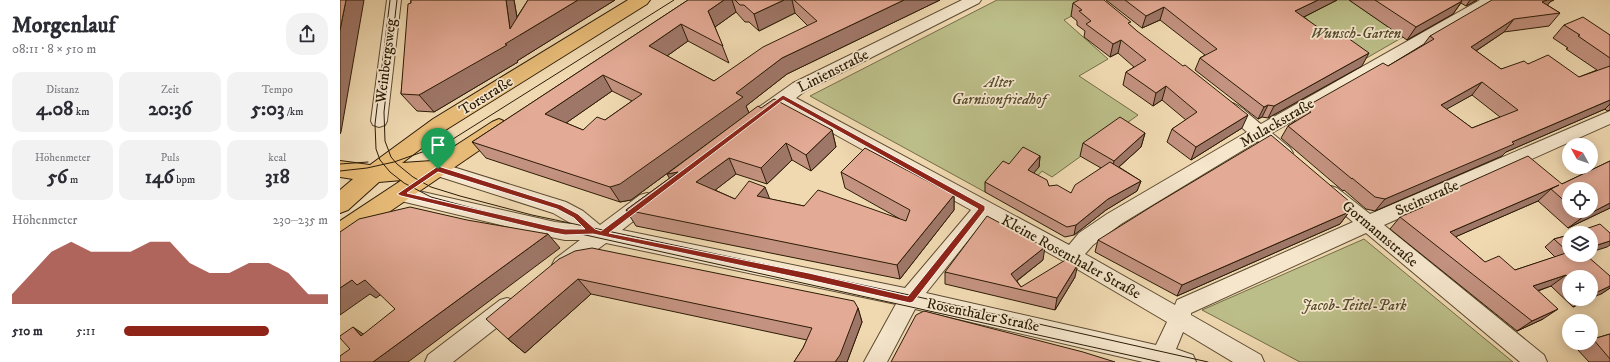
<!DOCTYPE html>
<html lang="de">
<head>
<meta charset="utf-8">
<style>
	body { margin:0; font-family:"IM FELL DW Pica",serif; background:#f2f2f3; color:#2b2b33; height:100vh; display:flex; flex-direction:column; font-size:15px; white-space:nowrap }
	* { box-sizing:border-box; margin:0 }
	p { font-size:13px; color:#7c7c81 }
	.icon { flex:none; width:22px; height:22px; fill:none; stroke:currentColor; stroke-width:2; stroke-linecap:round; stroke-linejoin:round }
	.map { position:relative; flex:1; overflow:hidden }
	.side { display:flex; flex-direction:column; background:#fff; width:340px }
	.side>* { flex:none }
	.needle { width:26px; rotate:310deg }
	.fabs { position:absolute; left:1222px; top:138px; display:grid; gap:8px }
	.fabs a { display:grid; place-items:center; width:36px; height:36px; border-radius:50%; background:#fff; box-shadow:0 2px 10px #0003; font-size:20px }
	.pin { position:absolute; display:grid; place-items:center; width:34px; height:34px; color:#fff; margin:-41px -17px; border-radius:50% 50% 50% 0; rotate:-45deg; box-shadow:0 0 4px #0007 }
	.pin .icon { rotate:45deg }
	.round { display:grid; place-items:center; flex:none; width:42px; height:42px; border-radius:16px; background:#f2f2f3 }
	.headline { display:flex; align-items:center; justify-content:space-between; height:68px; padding:0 12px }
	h1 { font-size:22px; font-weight:700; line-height:30px }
	.stats { display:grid; grid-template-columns:repeat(3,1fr); gap:6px; height:68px; padding:4px 12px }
	.stats div { display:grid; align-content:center; border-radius:10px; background:#f2f2f3; text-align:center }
	.stats b { font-size:20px; font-weight:700 }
	.stats small { font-size:11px; font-weight:400 }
	.stats p { font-size:11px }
	.chart { height:112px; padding:8px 12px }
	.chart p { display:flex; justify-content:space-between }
	.chart svg { width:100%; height:72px; margin-top:4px; fill:#8f2418; opacity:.7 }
	ul { padding:0 12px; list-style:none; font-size:13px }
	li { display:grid; grid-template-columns:64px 48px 1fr; align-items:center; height:30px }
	li i { height:10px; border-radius:5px; background:#8f2418 }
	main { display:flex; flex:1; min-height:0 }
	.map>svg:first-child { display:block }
	.green { fill:#bcbe89; stroke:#746d48 }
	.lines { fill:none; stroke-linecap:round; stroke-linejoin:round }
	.minor-casing { stroke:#5d4b31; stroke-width:2 }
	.major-casing { stroke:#2c1c06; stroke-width:2 }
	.minor { fill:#f5e6cc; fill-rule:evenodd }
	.major { fill:#e8bc78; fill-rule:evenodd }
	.tram { stroke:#2c1c06; stroke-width:1 }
	.wall { fill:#c39280; stroke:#2c1c06; fill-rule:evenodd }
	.shaded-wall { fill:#9f7768; stroke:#2c1c06 }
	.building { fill:#e3aa95; stroke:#2c1c06; fill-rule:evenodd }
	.route { fill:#8f2418; stroke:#fff; fill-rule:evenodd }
	.labels { text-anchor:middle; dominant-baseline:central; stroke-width:3.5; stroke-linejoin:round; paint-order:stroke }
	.park-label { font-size:15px; font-style:italic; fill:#574d2d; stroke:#f5e6cc }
	.street-label { font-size:15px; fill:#2c1c06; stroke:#f5e6cc }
</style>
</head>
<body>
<main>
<section class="side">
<div class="headline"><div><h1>Morgenlauf</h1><p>08:11 · 8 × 510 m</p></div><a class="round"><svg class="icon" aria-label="share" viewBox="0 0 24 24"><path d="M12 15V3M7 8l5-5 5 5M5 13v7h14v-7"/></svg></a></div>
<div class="stats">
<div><p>Distanz</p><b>4.08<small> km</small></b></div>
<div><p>Zeit</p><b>20:36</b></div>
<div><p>Tempo</p><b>5:03<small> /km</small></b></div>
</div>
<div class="stats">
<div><p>Höhenmeter</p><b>56<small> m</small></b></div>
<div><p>Puls</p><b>146<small> bpm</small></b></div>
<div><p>kcal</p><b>318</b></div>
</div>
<div class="chart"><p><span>Höhenmeter</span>230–235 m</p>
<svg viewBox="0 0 160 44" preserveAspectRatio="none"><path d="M0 44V38L10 25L20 12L30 6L40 12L50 12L60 12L70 6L80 6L90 19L100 25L110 25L120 19L130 19L140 25L150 38L160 38V44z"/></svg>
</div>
<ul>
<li><b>510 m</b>5:11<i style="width:71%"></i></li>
</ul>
</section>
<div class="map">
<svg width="1270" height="362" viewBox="0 0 1270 362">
	<rect width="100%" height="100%" fill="#f0d9b1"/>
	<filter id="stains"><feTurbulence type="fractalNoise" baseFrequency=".005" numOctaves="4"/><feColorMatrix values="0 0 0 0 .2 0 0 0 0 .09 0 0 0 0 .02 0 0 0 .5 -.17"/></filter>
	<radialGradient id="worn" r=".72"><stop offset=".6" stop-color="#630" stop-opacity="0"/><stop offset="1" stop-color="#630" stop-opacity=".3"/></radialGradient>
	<path class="green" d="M657,0H740L749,7L724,20L768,59L739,76L798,115L712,177L702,171L689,186L645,192L470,96Z
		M997,0H1009L1063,37L1018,63L957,19Z
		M1024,239L1173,362H960L862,310Z"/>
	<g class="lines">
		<g class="minor-casing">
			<path id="minor" d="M47,0H61L47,121L45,125L39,127L33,125L31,121Z
				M622,0H641L639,3L465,91L456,98L729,245L739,233L767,214L907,132L881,110L879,106L881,102C895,98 910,116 921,124L1140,0H1158L1156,3L932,133L950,148L953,153L950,158C937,162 928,149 918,141L781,224L753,245L745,254L835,305L837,300L1013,222L985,198L982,193L985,188L991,186L997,188L1030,214L1270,111V124L1044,225L1204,355L1207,362H1180L1026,233L851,313V315L921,355L924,362H893L843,332L836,349L853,355L856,362H803L575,309L547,362H524L556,304L266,243L229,271L222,274L215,271L212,265L215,259L240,240H225L215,238L61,201L55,199L52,194L55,189L61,187L215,222L232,224L213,213L91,174L88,169L91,164L97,162L226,202L243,211L260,225L300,195L307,193L314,195L316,200L314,205L282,230L565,288L631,210L444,106C434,113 424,124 412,120L410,116L412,112L453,83ZM646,218L725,262L827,322L816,345L586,293Z
				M167,298L174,300L177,307L174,314L113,362H85L88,355L160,300Z"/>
		</g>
		<g class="major-casing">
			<path id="major" d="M288,0H310L307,4L107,129L62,163L92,161L152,122L159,119L166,122L169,127L166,132L8,240L0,243V221L62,180L39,182L8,210L0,213V190L13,179L0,177V161L30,165L93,119Z"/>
		</g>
		<use href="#minor" class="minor"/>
		<use href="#major" class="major"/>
		<path class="tram" d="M50,0L35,124L36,149L40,160L50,172L64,183L91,197L173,219L820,362
			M57,0L44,112L45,141L51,157L57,164L73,177L91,187L120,196L192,215L574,296L868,362
			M0,164L28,162
			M0,171L27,168L54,162L105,144L334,0"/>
	</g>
	<path class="wall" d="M71,0H174L177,17L188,0H275L177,61L178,62L94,112L77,111L61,94Z
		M348,0H600L447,74L406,106L409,113L421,108L492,130L496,147L471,171L452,160L427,184L396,174L375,190L395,199H430L464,206L560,219L505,188L501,172L614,195V210L560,279L296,226L286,210L330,178L401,119L291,200L280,202L146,158L132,142ZM396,12L405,22H409L419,31L455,13L468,26L374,81L327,56L348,41L389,63L375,27ZM272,91L292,101L265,120L243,130L226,123Z
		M766,0H997L964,17L1022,66L928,118L922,117L918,119L855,70L860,58L865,55L820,20L802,28Z
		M1009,0H1137L1126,6L1121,3L1113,14L1067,40Z
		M1210,2L1207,5L1220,13L1209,26L1164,32L1136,51L1161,69L1188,64L1239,77L1257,70L1226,49L1228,48L1213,38L1224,25L1270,35V110L1267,111L1265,109L1166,152L1162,156L1035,211L1026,209L1004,190L1003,191L941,138L948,126L954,122L960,110L1048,66L1084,44L1090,36ZM1132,95L1160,117L1132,128L1106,109Z
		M733,3L790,25L902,128L851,160L827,142L832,129L846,120L822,100L813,106L783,85L786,72L794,67L778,53L770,57L744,37L745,31L737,25V21L731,16Z
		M805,133L801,147L779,167L801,181L797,191L766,210L734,235L725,237L645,192V182L669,164L700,156L699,167L693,173L709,186L731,193L761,168L740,156L743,143Z
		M1270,161V208L1228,228L1198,201L1115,237L1145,262L1175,270L1215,257L1205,247L1214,239L1229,235V255L1270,276V288L1261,294L1229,277V299H1250L1233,307L1211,286L1198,291L1203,319L1177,331L1050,229L1060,217L1070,213L1076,206L1222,184ZM1229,189L1251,211H1229Z
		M1009,212L1000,224L837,296L755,252L758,240Z
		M219,259L518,308L522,322L507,362H454L463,348L467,340L251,294L185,353L168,339Z
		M703,260L677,281L681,287L735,277L715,310L605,284V272Z
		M1270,334V362H1249L1237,349L1247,343H1251V340L1253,339Z"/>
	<path class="shaded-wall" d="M6,0H24L1,132L0,134V30Z
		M166,0H174L180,35L238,0H275L177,61L178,62L94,112L79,95L165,44L170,29Z
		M384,0H392L396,12L375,27L368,11Z
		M444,0H452L455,13L419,31L414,14Z
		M564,0H600L447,74L406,106L409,113L291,200L280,202L270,187L442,58Z
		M978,0H997L950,24L955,11Z
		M1130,0H1137L1126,6Z
		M1205,0H1214L1210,2L1203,11L1202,2Z
		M1122,1L1113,14L1067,40L1076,27Z
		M824,7L820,20L802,28L806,16Z
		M1174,19L1164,32L1122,60L1131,47Z
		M341,24L348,41L317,63L309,46Z
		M781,40L778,53L770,57L773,44Z
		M1029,53L1022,66L928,118L934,106Z
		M263,75L272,91L216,130L205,114Z
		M1142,82L1132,95L1091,118L1101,105Z
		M826,86L822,100L813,106L816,93Z
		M1270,100V104L1265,109L1166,152L1162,156L1035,211L1045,199L1172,142Z
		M928,105L922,117L918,119L924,107Z
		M908,115L902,128L851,160L856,147Z
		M492,130L496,147L471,171L466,155Z
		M805,133L801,147L771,174L774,161Z
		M446,143L452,160L427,184L421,168Z
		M700,156L699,167L687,181L688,170Z
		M389,158L396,174L365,198L356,182Z
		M338,172L336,190L327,174Z
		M801,181L797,191L766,210L734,235L736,225L768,199Z
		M1219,185L1211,189L1198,201L1099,244L1110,232Z
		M425,187L431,202L417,196Z
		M614,195V210L560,279L557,265Z
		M1270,203V208L1228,228L1243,217Z
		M1009,212L1000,224L837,296L842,285Z
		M208,234L220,248L68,362H33Z
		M1270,241V245L1267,247L1251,252V247Z
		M705,247L703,260L670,286L671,274Z
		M738,264L735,277L715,310L717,298Z
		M1226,275L1211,286L1179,297L1193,286Z
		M238,279L251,294L185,353L168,339Z
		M12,280H25L43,293L36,298L30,294L0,315V288Z
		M1270,286V288L1261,294L1251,298V295Z
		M1244,299H1250L1233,307Z
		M518,308L522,322L507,362H495Z
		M1218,309L1203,319L1177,331L1192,321Z
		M13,327L32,340L21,336Z"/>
	<path class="building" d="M0,0H6L0,30Z
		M71,0H166L170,29L188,0H238L165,44L167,45L79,95L61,94L68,4L71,3Z
		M348,0H384L368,11L383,46L341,24L309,46L374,81L423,47L477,21L454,0H564L442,58L396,93L403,97L280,184L270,187L132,142ZM263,75L302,94L265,120L257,117L243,130L205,114Z
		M395,0H444L414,14L404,5H400Z
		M739,0H764L791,22L788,23L797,31L843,66L845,65L908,115L856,147L832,129L857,112L826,86L816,93L786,72L806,60L781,40L773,44L746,24L751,21L739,11L742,10L733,3Z
		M785,0H978L955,11L993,38L1001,33L1029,53L934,106L928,105L924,107L860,58L877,49L824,7L806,16Z
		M1035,0H1121L1122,1L1076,27Z
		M1152,0H1207L1202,2L1220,13L1174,19L1131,47L1161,69L1184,61L1188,64L1208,55L1239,77L1270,66V100L1172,142L1174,144L1045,199L1035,197L1012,178V179L948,126L971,112L960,110L1043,63L1048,66L1094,39L1090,36ZM1142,82L1178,110L1132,128L1101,105Z
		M1243,17L1270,35V58L1238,36L1240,35L1224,25Z
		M434,99L492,130L466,155L446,143L421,168L389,158L356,182L395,199L409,181L425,187L417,196L464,206L478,190L566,221L570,210L501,172L525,148L614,195L557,265L286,210L338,172L327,174L418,106L421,108Z
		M780,117L805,133L774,161L743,143Z
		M931,135L1010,202L1009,212L842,285L758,240L814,205Z
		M683,147L700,156L688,170L707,180L709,186L717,185L731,193L735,185L770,162L801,181L768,199L736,225L727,227L645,182L663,161L669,164Z
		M1188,156L1222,184L1270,161V203L1243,217L1236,211H1251V189H1229V205L1211,189L1219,185L1110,232L1145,262L1159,256L1175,270L1229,252V255H1246L1270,276V286L1251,295V277H1229V278L1226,275L1193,286L1218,309L1192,321L1060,217L1083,207L1076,206Z
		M70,207L127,220L208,234L33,362H0V356L10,349L0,338V336L13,327L21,336L55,309L25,280L17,285L12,280L0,288V232L19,219Z
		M647,216L705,247L671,274L681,287L727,259L738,264L717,298L605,272Z
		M1260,224L1270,233V241L1251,247V233H1234Z
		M1229,235V252H1228L1214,239Z
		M252,248L514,301L518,308L500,355L495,362H454L463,348L472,328L238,279L168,339L146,319L219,259L235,251Z
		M584,311L743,352L775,362H551L576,315Z
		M1270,334V359L1253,339Z"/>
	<path class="route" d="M443,95L645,206V210L573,302L570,303L469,280L253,234L225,235L214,233L61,196L57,194L98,166L221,205L238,214L255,229L261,231ZM443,100L638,209L568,296L469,273L269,233ZM98,172L217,209L234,218L245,229H225L214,227L67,193Z"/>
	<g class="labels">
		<g class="park-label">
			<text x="1016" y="33">Wunsch-Garten</text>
			<text x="659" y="82">Alter<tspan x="659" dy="17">Garnisonfriedhof</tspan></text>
			<text x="1014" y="305">Jacob-Teitel-Park</text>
		</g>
		<g class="street-label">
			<text transform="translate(46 61) rotate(-83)">Weinbergsweg</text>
			<text transform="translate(493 71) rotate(-27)">Linienstraße</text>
			<text transform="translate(146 96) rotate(-32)">Torstraße</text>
			<text transform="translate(937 123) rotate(-30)">Mulackstraße</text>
			<text transform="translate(1087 198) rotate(-24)">Steinstraße</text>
			<text transform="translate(1040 234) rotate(40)">Gormannstraße</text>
			<text transform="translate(731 257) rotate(29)">Kleine Rosenthaler Straße</text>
			<text transform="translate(643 315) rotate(12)">Rosenthaler Straße</text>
		</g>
	</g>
	<rect width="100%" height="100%" filter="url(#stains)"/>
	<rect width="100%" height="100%" fill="url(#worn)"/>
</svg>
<div class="fabs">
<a><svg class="needle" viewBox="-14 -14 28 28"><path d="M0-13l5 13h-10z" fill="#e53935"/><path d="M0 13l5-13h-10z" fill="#7c7c81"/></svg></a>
<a><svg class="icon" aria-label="locate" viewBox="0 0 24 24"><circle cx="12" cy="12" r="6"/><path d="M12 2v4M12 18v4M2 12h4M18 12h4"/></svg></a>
<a><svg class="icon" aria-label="layers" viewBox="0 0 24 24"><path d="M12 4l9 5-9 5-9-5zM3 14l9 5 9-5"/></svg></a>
<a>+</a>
<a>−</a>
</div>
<div class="pin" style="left:98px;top:169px;background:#1e9e55"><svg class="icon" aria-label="arrive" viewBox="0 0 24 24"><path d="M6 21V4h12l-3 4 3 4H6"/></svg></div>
</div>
</main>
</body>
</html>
